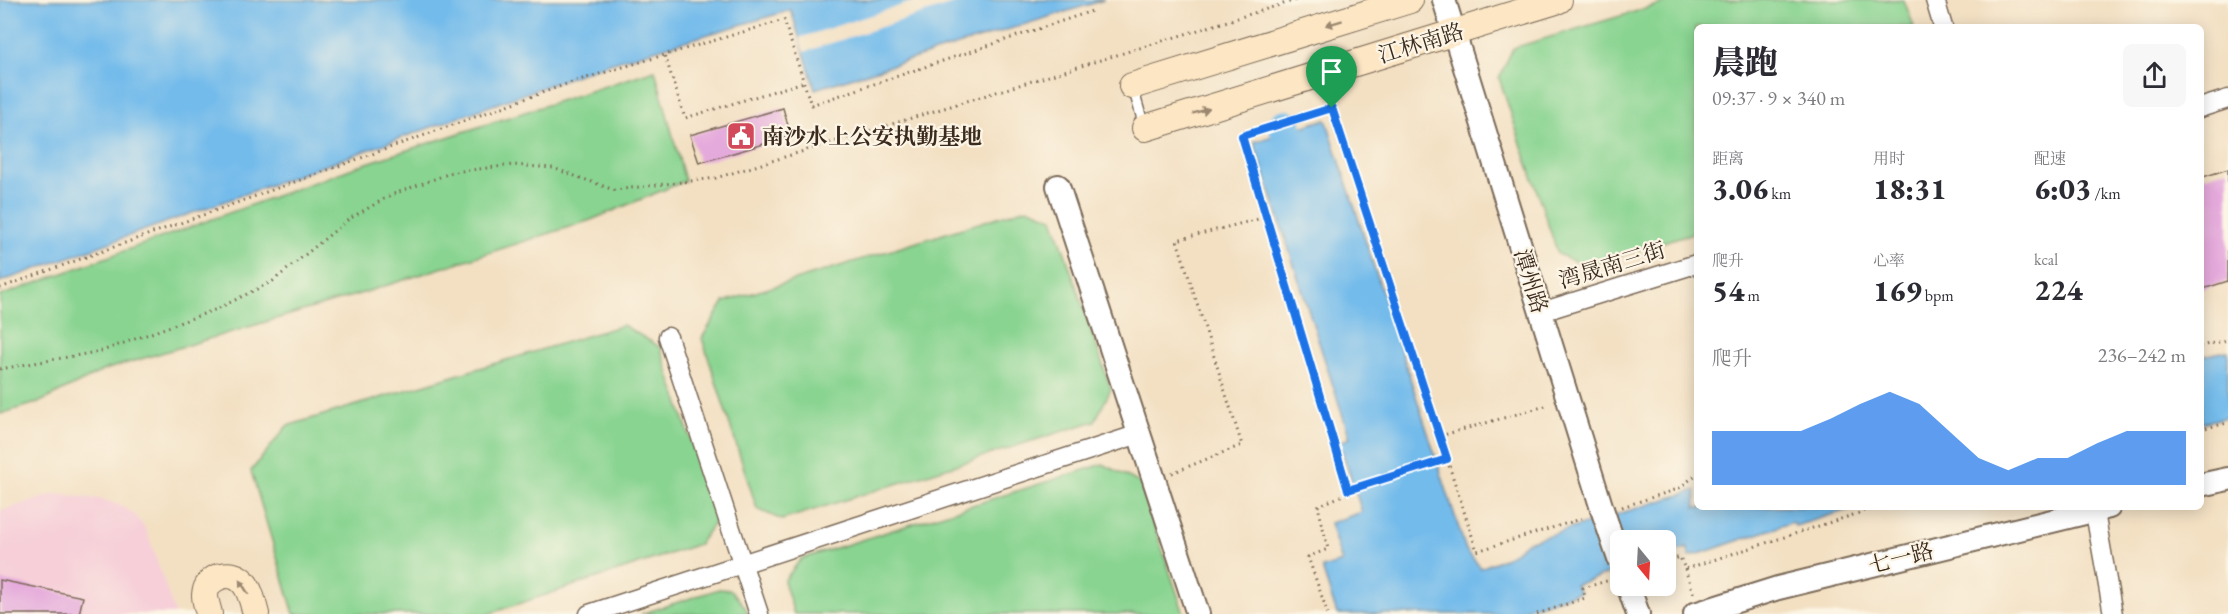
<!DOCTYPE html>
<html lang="zh">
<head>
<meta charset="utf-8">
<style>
	body { margin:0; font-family:"EB Garamond","Noto Serif SC",serif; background:#f7f7f7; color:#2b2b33; height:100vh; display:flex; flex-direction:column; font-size:22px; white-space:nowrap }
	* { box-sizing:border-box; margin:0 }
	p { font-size:20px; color:#7c7c81 }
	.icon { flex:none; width:33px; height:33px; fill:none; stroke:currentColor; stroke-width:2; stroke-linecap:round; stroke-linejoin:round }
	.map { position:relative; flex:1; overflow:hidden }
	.sheet { position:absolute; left:1694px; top:24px; width:510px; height:486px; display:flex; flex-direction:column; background:#fff; border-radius:9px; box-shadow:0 3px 15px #0003 }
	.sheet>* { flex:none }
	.needle { width:39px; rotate:162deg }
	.controls { position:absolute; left:1610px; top:530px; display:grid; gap:12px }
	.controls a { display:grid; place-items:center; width:66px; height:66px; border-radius:9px; background:#fff; box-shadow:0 3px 15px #0003; font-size:30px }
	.pin { position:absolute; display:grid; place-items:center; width:51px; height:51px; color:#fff; margin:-62px -26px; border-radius:50% 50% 50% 0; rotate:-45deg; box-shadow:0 0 6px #0007 }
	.pin .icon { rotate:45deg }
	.round { display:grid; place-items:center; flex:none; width:63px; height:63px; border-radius:9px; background:#f7f7f7 }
	.summary { display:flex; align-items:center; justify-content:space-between; height:102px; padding:0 18px }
	h1 { font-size:33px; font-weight:800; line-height:45px }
	.stats { display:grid; grid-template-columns:repeat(3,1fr); gap:9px; height:102px; padding:6px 18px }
	.stats div { display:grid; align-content:center }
	.stats b { font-size:30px; font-weight:800 }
	.stats small { font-size:16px; font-weight:400 }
	.stats p { font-size:16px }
	.chart { height:168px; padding:12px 18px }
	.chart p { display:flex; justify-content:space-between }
	.chart svg { width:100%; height:108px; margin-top:6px; fill:#1a73e8; opacity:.7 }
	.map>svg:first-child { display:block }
	.built { fill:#f6cfd8 }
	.green { fill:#89d491; stroke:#627f58; stroke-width:1.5 }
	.water { fill:#73bbeb; stroke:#577284; stroke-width:1.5 }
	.pier { fill:#f3e0c3 }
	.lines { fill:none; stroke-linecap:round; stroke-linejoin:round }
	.river { stroke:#73bbeb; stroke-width:33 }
	.building { fill:#e5aadc }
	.service-casing { stroke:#7b6a58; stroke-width:12 }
	.minor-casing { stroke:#7b6a58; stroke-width:21 }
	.tertiary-casing { stroke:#7b6a58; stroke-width:26 }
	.secondary-casing { stroke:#7b6a58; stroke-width:28 }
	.path { stroke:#7b6a58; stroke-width:3; stroke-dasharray:1.5 4.5; stroke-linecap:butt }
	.service { stroke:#fff; stroke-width:9 }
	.minor { stroke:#fff; stroke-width:18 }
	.tertiary { stroke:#fff; stroke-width:22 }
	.secondary { stroke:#fce6c4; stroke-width:26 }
	.tertiary-bridge-casing { stroke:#7b6a58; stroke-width:26; stroke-linecap:butt }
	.tertiary-bridge { stroke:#fff; stroke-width:22 }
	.oneway { fill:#9c8871 }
	.route-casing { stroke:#fff; stroke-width:12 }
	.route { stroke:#1a73e8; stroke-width:8 }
	.labels { text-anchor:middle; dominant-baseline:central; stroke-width:4.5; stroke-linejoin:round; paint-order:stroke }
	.street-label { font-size:22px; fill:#3b2a1e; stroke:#fcf5e5 }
	.poi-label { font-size:22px; font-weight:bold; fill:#3b2a1e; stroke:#fcf5e5; text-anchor:start }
</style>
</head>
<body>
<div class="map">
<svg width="2228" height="614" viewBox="0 0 2228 614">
	<rect width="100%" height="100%" fill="#fcf5e5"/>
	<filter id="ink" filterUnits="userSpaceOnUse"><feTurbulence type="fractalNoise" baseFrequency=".0167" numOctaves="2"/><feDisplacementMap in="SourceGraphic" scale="12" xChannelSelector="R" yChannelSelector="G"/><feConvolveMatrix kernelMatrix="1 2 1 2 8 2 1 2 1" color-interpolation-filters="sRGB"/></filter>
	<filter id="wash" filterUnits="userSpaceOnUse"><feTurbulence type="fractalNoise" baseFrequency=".008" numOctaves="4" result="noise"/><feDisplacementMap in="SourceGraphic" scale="24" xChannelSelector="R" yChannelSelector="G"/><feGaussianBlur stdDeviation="1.35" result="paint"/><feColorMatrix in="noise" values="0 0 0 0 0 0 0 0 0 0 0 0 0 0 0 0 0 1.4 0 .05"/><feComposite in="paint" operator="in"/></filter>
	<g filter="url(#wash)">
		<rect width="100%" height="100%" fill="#f3e0c3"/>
		<path class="built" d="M55,494L100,499L118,504L134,514L146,529L175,614H0V511Z"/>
		<path class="green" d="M1674,0H1904L1914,27H1696V232L1585,266L1558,254L1499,78L1513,48Z
			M655,70L685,181L591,220L366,292L104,370L40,402L0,414V296L364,164Z
			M1027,208L1053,218L1111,389L1095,421L782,520L757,509L702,338L724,302Z
			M623,325L660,347L717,519L699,544L488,614H294L251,471L287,426Z
			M1103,464L1140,483L1184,614H794L784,581L801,559Z
			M719,589L731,590L746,608L748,614H641Z"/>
		<path class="water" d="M0,0H1104L815,89L791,10L610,63L0,282Z
			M1326,119L1466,550L1481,568L1511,555L1527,542L1696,490V507H1857L1795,526L1793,522L1690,557L1687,548L1665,555V540H1620V570L1575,585L1580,592L1509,614H1337L1322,568L1342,562L1330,523L1362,512L1339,442L1350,438L1254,142Z
			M2228,351V417L2201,423V356Z"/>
		<path class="pier" d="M918,0H965L804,52L799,38Z"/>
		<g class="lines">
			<path class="river" d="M1285,126L1300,174"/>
		</g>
		<g id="blocks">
			<path class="building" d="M783,108L791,136L699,163L690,135Z
				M2228,169V281L2200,290V178Z
				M0,580L83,597L79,614H0Z"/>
		</g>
	</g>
	<g filter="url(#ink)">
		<use href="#blocks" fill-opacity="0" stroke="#7b6a58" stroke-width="1.5"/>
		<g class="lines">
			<g class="service-casing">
				<path id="service" d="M1133,88L1144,126"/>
			</g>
			<g class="minor-casing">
				<path id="minor" d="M1935,0L1943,27
					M2200,108L2228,99
					M1541,312L1696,264
					M668,337L759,614
					M2094,507L2113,614
					M589,614L1139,434"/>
			</g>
			<g class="tertiary-casing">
				<path id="tertiary" d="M1444,0L1602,509
					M1058,186L1198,614
					M2200,485L2228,479
					M1628,585L1638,614
					M1695,614L1778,588L2109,507"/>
			</g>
			<g class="secondary-casing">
				<path id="secondary" d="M1132,86L1410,0
					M1145,128L1559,0
					M209,614C208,608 205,602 205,595C206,576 232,568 244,583C251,591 253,604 256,614"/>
			</g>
			<path class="path" d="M665,56L685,118L804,82
				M0,288L572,82L784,20L811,105L1092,11
				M2200,346L2228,340
				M0,369L102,351L217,309L273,281L349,219L391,195L429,181L453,172L513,165L553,168L614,190L716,178L1296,0
				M2200,429L2228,423
				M1440,436L1549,405
				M1172,473L1242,445L1177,240L1266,217
				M1348,490L1447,459
				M1622,507L1678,489L1696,475
				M1665,562L1680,557L1685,569L1878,507
				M1685,569L1694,595
				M1328,614L1308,557L1328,549L1318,506L1348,493L1242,136L1332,108L1477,551L1584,518
				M1537,614L1585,598L1583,588L1610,580"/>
			<use href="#service" class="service"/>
			<use href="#minor" class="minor"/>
			<use href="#tertiary" class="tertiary"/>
			<use href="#secondary" class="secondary"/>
			<g class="tertiary-bridge-casing">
				<path id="tertiary-bridge" d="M1602,509L1620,562"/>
			</g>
			<use href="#tertiary-bridge" class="tertiary-bridge"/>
		</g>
		<defs><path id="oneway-solid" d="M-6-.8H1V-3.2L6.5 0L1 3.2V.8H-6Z" transform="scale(1.5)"/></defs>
		<g class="oneway">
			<use href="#oneway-solid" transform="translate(1334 23) rotate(163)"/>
			<use href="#oneway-solid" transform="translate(1201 111) rotate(-17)"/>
			<use href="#oneway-solid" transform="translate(244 587) rotate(-123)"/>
		</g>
	</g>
	<g class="lines" filter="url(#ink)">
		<g class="route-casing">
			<path id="route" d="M1332,108L1447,459L1348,490L1242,136Z"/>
		</g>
		<use href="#route" class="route"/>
	</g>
	<defs>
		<g id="civic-square" transform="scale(1.5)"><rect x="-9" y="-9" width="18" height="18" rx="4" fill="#d1495b" stroke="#fcf5e5"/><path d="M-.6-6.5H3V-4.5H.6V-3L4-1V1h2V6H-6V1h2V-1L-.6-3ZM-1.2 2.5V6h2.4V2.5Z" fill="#fff"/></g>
	</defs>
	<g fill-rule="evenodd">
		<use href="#civic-square" x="741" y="136"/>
	</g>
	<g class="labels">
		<g class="street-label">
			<text transform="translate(1421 43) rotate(-17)">江林南路</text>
			<text transform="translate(1612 265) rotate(-17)">湾晟南三街</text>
			<text transform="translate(1531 281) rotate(73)">潭州路</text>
			<text transform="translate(1901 558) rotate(-14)">七一路</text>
		</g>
		<g class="poi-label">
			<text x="762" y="136">南沙水上公安执勤基地</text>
		</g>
	</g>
</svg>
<div class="controls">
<a><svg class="needle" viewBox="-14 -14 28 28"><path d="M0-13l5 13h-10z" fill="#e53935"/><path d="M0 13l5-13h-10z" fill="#7c7c81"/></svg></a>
</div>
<div class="pin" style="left:1332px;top:108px;background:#1e9e55"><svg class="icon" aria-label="arrive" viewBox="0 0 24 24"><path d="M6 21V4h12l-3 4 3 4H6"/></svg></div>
<section class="sheet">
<div class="summary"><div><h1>晨跑</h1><p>09:37 · 9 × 340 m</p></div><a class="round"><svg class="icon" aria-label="share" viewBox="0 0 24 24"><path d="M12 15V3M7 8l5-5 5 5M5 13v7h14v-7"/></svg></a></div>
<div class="stats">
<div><p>距离</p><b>3.06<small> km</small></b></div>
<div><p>用时</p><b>18:31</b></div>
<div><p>配速</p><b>6:03<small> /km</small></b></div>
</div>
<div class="stats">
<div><p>爬升</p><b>54<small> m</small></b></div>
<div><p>心率</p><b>169<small> bpm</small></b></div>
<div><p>kcal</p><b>224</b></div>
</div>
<div class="chart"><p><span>爬升</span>236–242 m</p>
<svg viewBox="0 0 160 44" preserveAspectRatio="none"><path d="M0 44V22L10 22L20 22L30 22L40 17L50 11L60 6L70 11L80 22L90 33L100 38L110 33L120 33L130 27L140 22L150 22L160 22V44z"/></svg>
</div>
</section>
</div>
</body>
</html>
